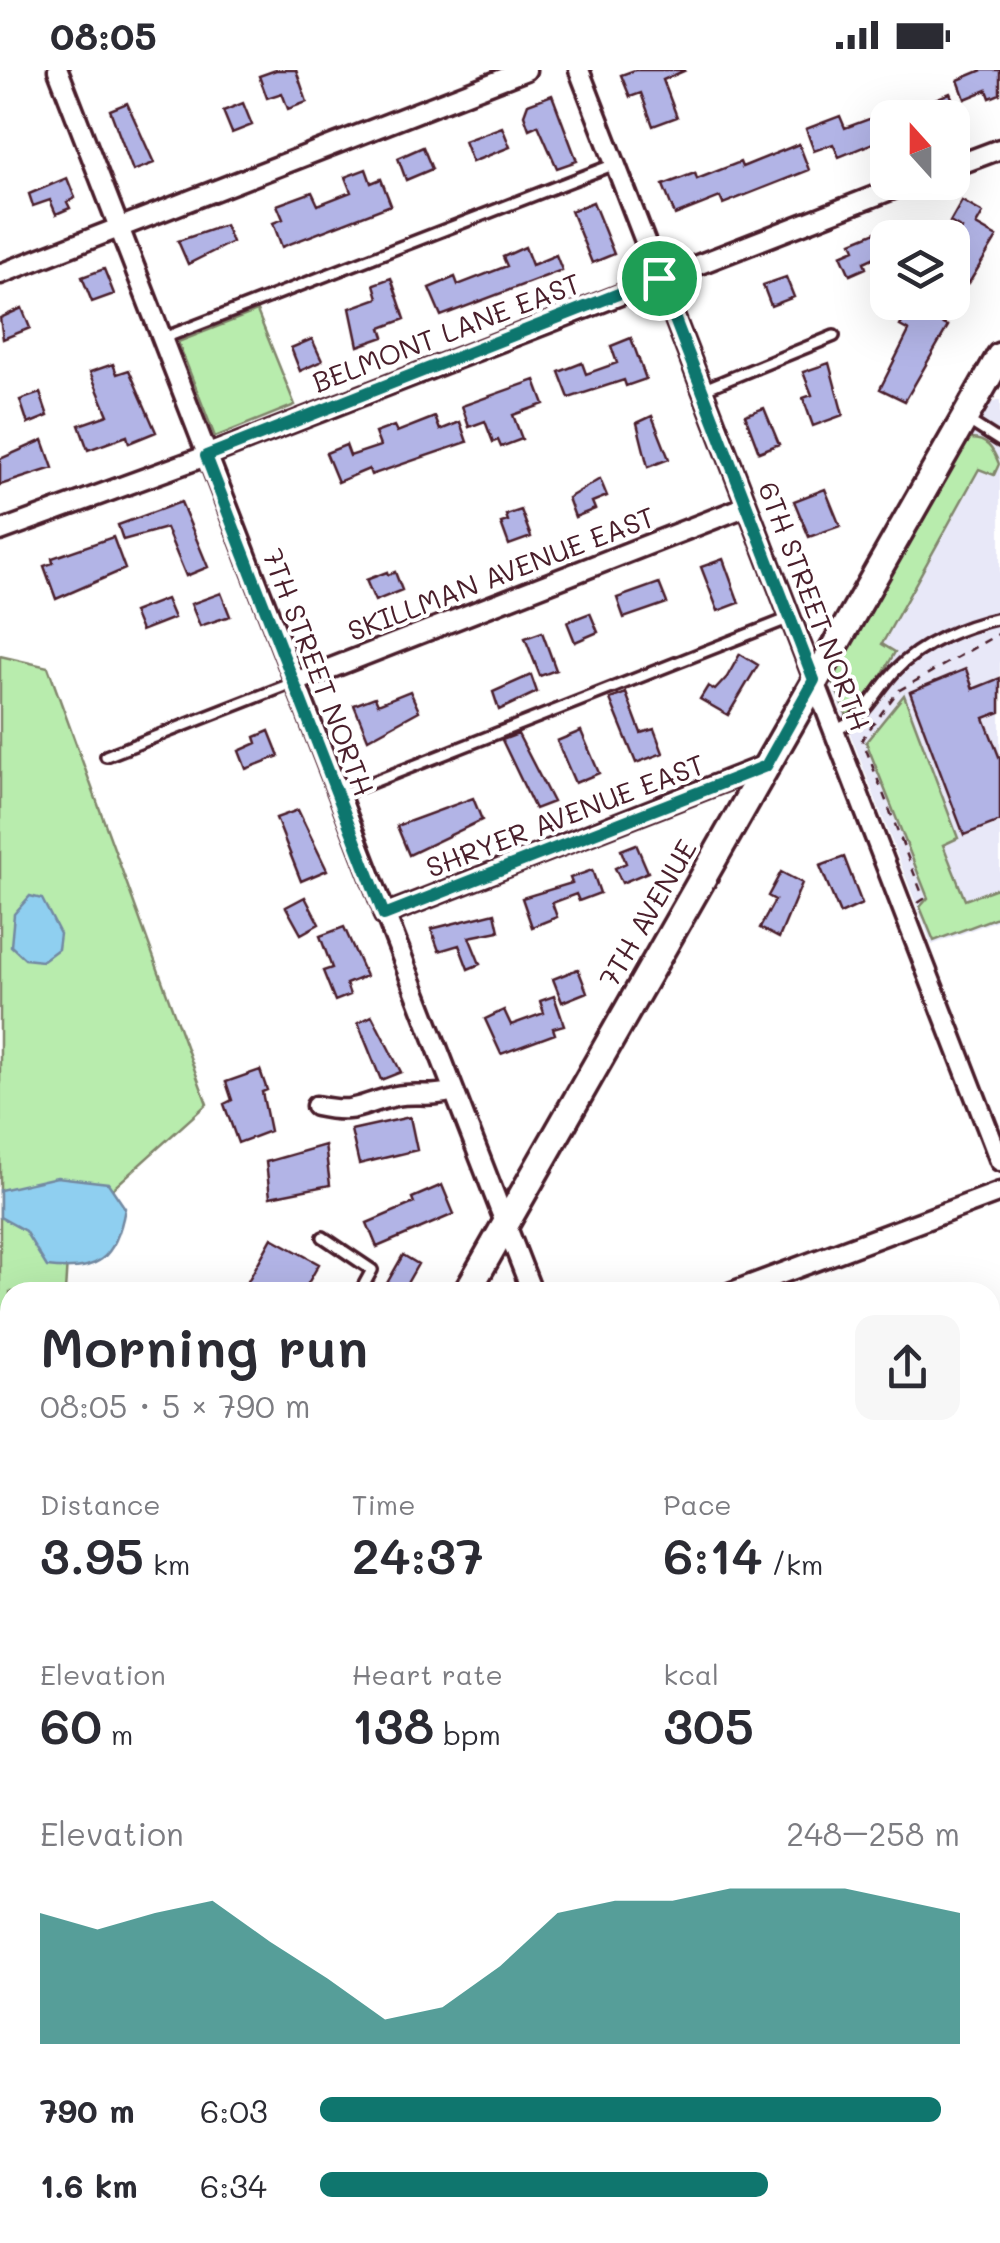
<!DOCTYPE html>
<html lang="en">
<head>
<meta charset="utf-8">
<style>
	body { margin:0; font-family:Mali,sans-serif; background:#f7f7f7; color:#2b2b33; height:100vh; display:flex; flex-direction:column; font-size:38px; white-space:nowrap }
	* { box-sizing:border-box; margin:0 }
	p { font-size:32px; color:#7c7c81 }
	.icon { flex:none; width:55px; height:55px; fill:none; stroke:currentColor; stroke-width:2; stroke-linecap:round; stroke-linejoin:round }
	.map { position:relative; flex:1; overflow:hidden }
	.drawer { position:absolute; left:0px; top:1212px; width:1000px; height:962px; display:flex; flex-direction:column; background:#fff; border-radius:30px 30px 0 0; box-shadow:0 10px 40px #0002 }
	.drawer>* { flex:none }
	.needle { width:65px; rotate:339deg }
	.fabs { position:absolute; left:870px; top:30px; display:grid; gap:20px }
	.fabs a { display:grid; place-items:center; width:100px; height:100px; border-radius:20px; background:#fff; box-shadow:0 10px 40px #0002; font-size:50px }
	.pin { position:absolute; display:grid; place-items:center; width:85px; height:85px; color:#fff; margin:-42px; border:5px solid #fff; border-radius:50%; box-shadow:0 2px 10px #0007 }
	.round { display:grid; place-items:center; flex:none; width:105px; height:105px; border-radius:20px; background:#f7f7f7 }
	.head { display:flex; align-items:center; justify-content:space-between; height:170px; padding:0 40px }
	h1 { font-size:55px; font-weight:600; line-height:75px }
	.figures { display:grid; grid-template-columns:repeat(3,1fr); gap:15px; height:170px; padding:10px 40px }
	.figures div { display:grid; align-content:center }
	.figures b { font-size:50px; font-weight:600 }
	.figures small { font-size:28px; font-weight:400 }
	.figures p { font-size:28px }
	.chart { height:280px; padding:20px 40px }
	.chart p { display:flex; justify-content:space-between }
	.chart svg { width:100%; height:180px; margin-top:10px; fill:#0f766e; opacity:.7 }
	ul { padding:0 40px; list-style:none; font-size:32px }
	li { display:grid; grid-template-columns:160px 120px 1fr; align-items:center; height:75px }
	li i { height:25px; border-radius:12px; background:#0f766e }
	.status { display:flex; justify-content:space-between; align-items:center; height:70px; padding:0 50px; background:#fff; direction:ltr }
	.status svg { height:28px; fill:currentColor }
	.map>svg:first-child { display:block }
	.built { fill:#e8e8f8 }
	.green { fill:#b8ecad; stroke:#81866c; stroke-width:2.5 }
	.water { fill:#8fcff0; stroke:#7389a1; stroke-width:2.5 }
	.building { fill:#b2b4e6; stroke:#4a1f2b; stroke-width:2.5 }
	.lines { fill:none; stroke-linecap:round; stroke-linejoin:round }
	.lane-casing { stroke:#4a1f2b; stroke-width:16 }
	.street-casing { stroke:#4a1f2b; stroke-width:25 }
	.secondary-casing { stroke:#4a1f2b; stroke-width:32 }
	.path { stroke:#4a1f2b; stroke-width:2.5; stroke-dasharray:8 8; stroke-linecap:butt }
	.lane { stroke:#fff; stroke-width:9 }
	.street { stroke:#fff; stroke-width:18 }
	.secondary { stroke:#fff; stroke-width:25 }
	.route-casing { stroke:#fff; stroke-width:20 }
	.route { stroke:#0f766e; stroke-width:12 }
	.labels { text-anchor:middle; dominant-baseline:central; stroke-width:8; stroke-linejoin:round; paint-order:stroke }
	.street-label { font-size:28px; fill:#4a1f2b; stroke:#fff }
</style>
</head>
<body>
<div class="status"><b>08:05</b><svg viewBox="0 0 49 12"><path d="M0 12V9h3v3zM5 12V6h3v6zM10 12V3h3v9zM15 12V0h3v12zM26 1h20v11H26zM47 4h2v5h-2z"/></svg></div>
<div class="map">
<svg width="1000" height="2173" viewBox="0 0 1000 2173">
	<rect width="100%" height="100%" fill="#fff"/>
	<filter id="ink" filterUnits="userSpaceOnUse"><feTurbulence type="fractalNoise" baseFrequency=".01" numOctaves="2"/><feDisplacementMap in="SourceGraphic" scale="20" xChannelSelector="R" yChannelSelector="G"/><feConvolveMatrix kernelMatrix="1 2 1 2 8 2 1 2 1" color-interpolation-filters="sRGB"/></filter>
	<g filter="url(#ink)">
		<path class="built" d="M1000,330V849L932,875L831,614L985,335Z
			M376,2165H882L885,2173H379Z"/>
		<path class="green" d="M257,241L295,335L215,367L178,272Z
			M969,369C987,368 993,379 999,394L994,405L979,399L882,574L895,582L863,638L847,646L832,609Z
			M0,586L48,597L207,1034L69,1158L65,1222H10V2001L0,2019Z
			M904,625L958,768L943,775L965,830L1000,817V846L934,871L920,837L928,828L866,672Z"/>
		<path class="water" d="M30,826L42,829L60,864L58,879L42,891L25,889L11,876L14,844Z
			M57,1107L108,1113L125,1138C116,1190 97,1203 47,1197L25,1161L0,1147V1120Z"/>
		<path class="building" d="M276,0H296L307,32L288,39L282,23L267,28L259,6Z
			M635,0H686L663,10L677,47L653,56L641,23L630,27L621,5Z
			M982,0H1000V24L990,28L987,20L965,29L958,10Z
			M950,23L958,42L944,48H888Z
			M552,25L577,91L557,98L538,55L529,59L524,45L528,34Z
			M127,33L154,93L133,101L110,40Z
			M243,33L252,55L232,63L223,41Z
			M888,42V67L839,87L833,74L814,81L806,59L840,46L845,58Z
			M502,57L510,77L472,92L464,71Z
			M799,74L809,100L723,134L720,127L675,145L663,115L695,103L697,109L740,92L742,97Z
			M423,77L432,99L406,110L398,88Z
			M366,99L371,113L381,109L391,135L282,177L273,153L283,149L277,135L312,122L318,135L351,122L345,107Z
			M67,108L75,128L67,132L70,138L56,144L50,130L33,136L29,124Z
			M962,131L983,143L976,155L997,167L969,213L965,211L952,232V184L962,159L950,152Z
			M593,132L614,184L592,193L571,141Z
			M225,155L232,172L188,194L178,171Z
			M888,157V181L864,192L866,198L850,205L841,185L855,179L852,172Z
			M525,177L532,195L556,185L562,200L441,246L429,218L455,207L458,215L507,196L503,187Z
			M104,199L114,224L92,232L82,207Z
			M786,207L794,227L771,236L763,215Z
			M391,208L405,249L381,258L384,267L358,276L350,238L378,228L374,214Z
			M932,232H953L941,253L948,256L905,331L880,319L909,261L900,256L907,244L916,249Z
			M22,238L30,258L3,269L0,248Z
			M631,268L646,309L626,316L624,310L569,328L559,302L582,293L586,304L617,293L611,276Z
			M312,269L322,291L300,301L291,278Z
			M829,293L843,345L813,356L803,328L812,325L803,302Z
			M113,294L117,304L129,300L156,362L129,373L127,366L88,380L79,355L108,345L90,302Z
			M535,310L544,334L513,345L522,369L501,377L498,370L493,372L485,351L469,357L462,336Z
			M40,323L48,346L28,354L20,330Z
			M764,338L779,374L759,382L745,345Z
			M652,346L669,389L648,397L637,353Z
			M435,347L440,360L460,352L467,372L371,405L369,399L338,412L326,383L346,375L350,386L380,376L375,363L394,356L397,362Z
			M43,370L53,398L0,415V389Z
			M600,409L607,426L592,432L595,439L575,447L568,428Z
			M825,419L840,456L809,467L794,431Z
			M181,432L208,497L186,506L166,458L123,470L118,455Z
			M521,440L531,467L509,475L501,453L508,451L506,445Z
			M113,467L125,499L56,529L44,496L53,493L52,488Z
			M723,489L739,533L718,541L701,497Z
			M387,502L388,505L395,502L402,520L375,531L366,510Z
			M659,513L667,533L624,548L617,528Z
			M221,523L230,546L200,556L191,534Z
			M166,529L174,548L141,561L133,542Z
			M590,543L598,562L575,572L567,552Z
			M542,562L556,600L540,606L525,568Z
			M740,584L758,595L728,645L700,629L708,616L715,620L727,607Z
			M966,599L973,619L1000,608V642L984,648L1000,689V751L964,765L910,622Z
			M531,605L537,622L499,640L493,622Z
			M410,621L419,641L368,669L354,635L375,627L378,634Z
			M626,623L641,663L654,659L663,683L636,693L610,629Z
			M269,661L279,686L246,699L239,681L257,673L255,667Z
			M581,661L599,703L575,713L557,671Z
			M518,664L553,732L535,739L502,670Z
			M473,728L482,750L409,785L397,756Z
			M298,740L327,800L301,811L276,748Z
			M636,774L648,802L622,813L615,798L626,793L621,780Z
			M844,787L862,834L840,844L820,796Z
			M592,800L600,823L579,831L576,824L552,833L557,847L532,857L522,828L572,813L570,808Z
			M781,802L802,813L779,868L760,858L775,830L768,826Z
			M305,827L319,854L301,864L286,837Z
			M495,843L499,861L469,867L480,894L468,899L459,875L439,881L431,859Z
			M344,857L366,906L346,914L350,925L335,931L323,901L332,898L320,866Z
			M578,899L587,922L562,932L553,909Z
			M554,926L564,955L553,958L555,964L501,984L485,949L504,940L511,955L544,943L540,931Z
			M372,946L401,1002L381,1010L358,953Z
			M260,1000L267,1020L262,1022L270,1061L238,1073L224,1034L232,1030L226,1012Z
			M410,1047L417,1080L359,1094L351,1060Z
			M325,1075L330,1115L270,1127L266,1092Z
			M442,1115L454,1144L377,1177L367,1153L414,1133L412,1128Z
			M272,1168L319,1194L303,1222H242Z
			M403,1185L418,1194L402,1222H382Z"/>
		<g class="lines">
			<g class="lane-casing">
				<path id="lane" d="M161,269L615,94
					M702,320L834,266
					M967,350L1000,371
					M834,661C868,646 871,627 895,601C921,573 964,556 1000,548
					M106,686L293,613
					M340,725L790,548
					M323,1167L372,1200L360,1222
					M990,1403L1000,1422
					M990,1833L1000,1810
					M0,2086L10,2092
					M950,2165L953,2173"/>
			</g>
			<g class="street-casing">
				<path id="street" d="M58,0L532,1222
					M579,0L1000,1091
					M952,97L1000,79
					M0,204L526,0
					M0,461L206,386L911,112
					M293,613L747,436
					M384,845L766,695
					M316,1036C358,1045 358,1034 396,1026C415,1022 432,1028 453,1021
					M732,1222L1000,1122"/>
			</g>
			<g class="secondary-casing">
				<path id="secondary" d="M467,1222L1000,286
					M990,1390L1000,1386
					M0,2067L10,2049
					M892,2165L895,2173"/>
			</g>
			<path class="path" d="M918,833L924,829L862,669L898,621L1000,563"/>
			<use href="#lane" class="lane"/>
			<use href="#street" class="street"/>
			<use href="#secondary" class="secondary"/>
		</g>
	</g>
	<g class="lines" filter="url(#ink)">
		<g class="route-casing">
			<path id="route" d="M659,208L814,610L766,696L384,845L206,386Z"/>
		</g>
		<use href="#route" class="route"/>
	</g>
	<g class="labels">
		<g class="street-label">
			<text transform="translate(446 262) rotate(-21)">BELMONT LANE EAST</text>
			<text transform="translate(501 503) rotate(-21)">SKILLMAN AVENUE EAST</text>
			<text transform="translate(815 536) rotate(69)">6TH STREET NORTH</text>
			<text transform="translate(319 602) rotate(69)">7TH STREET NORTH</text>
			<text transform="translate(565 745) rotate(-21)">SHRYER AVENUE EAST</text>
			<text transform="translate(647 843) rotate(-60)">7TH AVENUE</text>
		</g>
	</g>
</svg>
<div class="fabs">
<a><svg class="needle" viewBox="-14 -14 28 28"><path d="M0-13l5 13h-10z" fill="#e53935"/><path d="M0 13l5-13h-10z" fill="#7c7c81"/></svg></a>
<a><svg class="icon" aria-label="layers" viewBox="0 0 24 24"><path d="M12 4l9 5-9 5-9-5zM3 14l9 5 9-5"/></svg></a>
</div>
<div class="pin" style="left:659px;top:208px;background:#1e9e55"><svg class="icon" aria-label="arrive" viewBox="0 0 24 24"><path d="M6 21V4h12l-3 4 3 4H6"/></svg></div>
<section class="drawer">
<div class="head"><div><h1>Morning run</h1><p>08:05 · 5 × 790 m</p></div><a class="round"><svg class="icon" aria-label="share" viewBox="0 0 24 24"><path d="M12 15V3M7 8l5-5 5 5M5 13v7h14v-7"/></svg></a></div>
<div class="figures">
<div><p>Distance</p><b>3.95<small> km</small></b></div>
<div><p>Time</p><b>24:37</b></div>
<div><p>Pace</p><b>6:14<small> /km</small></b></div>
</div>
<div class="figures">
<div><p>Elevation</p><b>60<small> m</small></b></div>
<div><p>Heart rate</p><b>138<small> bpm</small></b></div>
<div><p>kcal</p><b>305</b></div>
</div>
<div class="chart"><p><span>Elevation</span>248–258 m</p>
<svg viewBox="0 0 160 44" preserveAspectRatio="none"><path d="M0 44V12L10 16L20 12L30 9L40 19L50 28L60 38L70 35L80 25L90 12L100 9L110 9L120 6L130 6L140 6L150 9L160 12V44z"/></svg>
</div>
<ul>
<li><b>790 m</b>6:03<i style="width:97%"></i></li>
<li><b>1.6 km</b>6:34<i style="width:70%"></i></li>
</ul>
</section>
</div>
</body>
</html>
